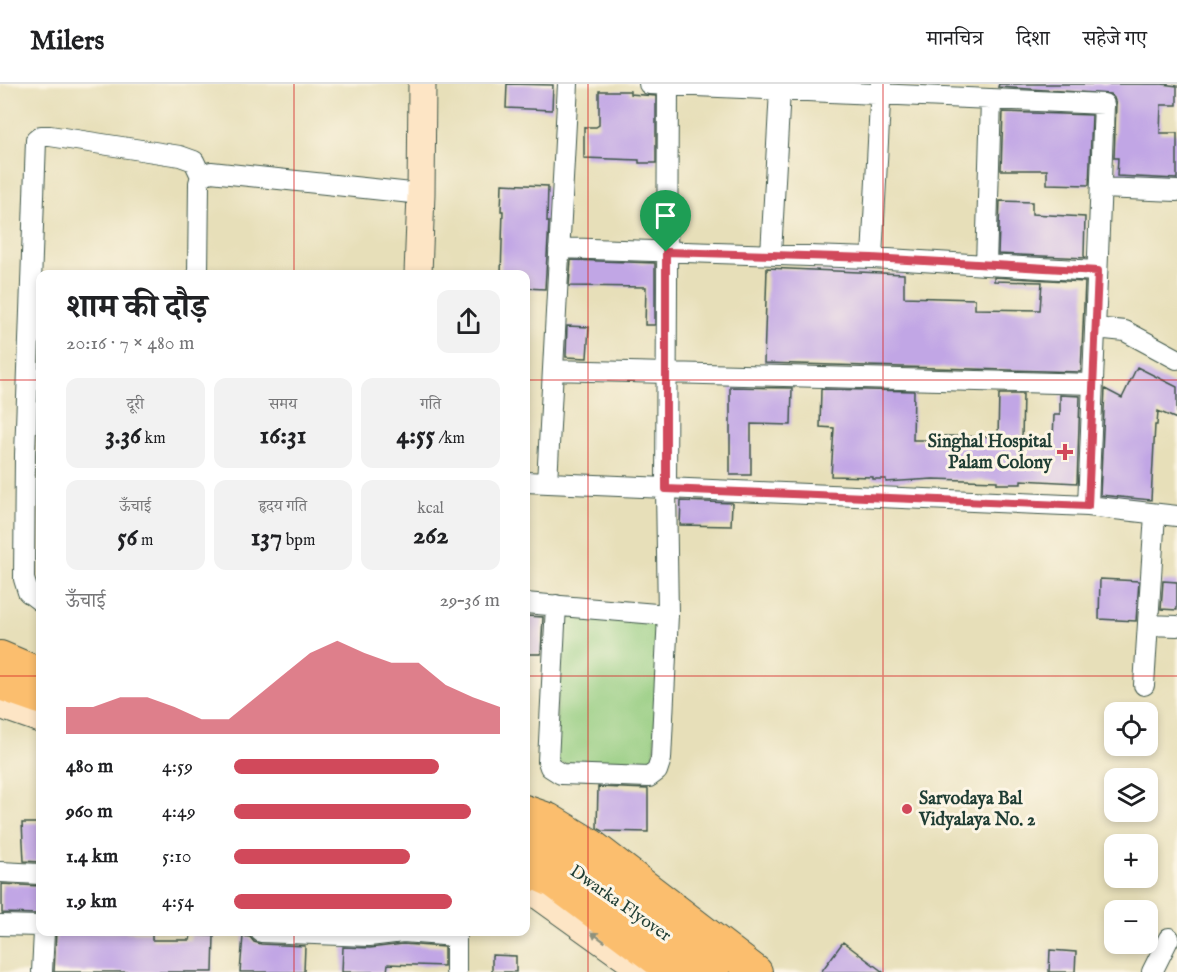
<!DOCTYPE html>
<html lang="hi">
<head>
<meta charset="utf-8">
<style>
	body { margin:0; font-family:"IM FELL English","Noto Serif Devanagari",serif; background:#f2f2f2; color:#202124; height:100vh; display:flex; flex-direction:column; font-size:22px; white-space:nowrap }
	* { box-sizing:border-box; margin:0 }
	p { font-size:20px; color:#757577 }
	.icon { flex:none; width:33px; height:33px; fill:none; stroke:currentColor; stroke-width:2; stroke-linecap:round; stroke-linejoin:round }
	.map { position:relative; flex:1; overflow:hidden }
	.details { position:absolute; left:36px; top:186px; width:494px; height:666px; display:flex; flex-direction:column; background:#fff; border-radius:12px; box-shadow:0 3px 9px #0003 }
	.details>* { flex:none }
	.controls { position:absolute; left:1104px; top:618px; display:grid; gap:12px }
	.controls a { display:grid; place-items:center; width:54px; height:54px; border-radius:12px; background:#fff; box-shadow:0 3px 9px #0003; font-size:30px }
	.pin { position:absolute; display:grid; place-items:center; width:51px; height:51px; color:#fff; margin:-62px -26px; border-radius:50% 50% 50% 0; rotate:-45deg; box-shadow:0 0 6px #0007 }
	.pin .icon { rotate:45deg }
	.round { display:grid; place-items:center; flex:none; width:63px; height:63px; border-radius:12px; background:#f2f2f2 }
	.overview { display:flex; align-items:center; justify-content:space-between; height:102px; padding:0 30px }
	h1 { font-size:33px; font-weight:700; line-height:45px }
	.metrics { display:grid; grid-template-columns:repeat(3,1fr); gap:9px; height:102px; padding:6px 30px }
	.metrics div { display:grid; align-content:center; border-radius:12px; background:#f2f2f2; text-align:center }
	.metrics b { font-size:26px; font-weight:700 }
	.metrics small { font-size:16px; font-weight:400 }
	.metrics p { font-size:16px }
	.chart { height:168px; padding:12px 30px }
	.chart p { display:flex; justify-content:space-between }
	.chart svg { width:100%; height:108px; margin-top:6px; fill:#d1495b; opacity:.7 }
	ul { padding:0 30px; list-style:none; font-size:20px }
	li { display:grid; grid-template-columns:96px 72px 1fr; align-items:center; height:45px }
	li i { height:15px; border-radius:8px; background:#d1495b }
	header { display:flex; align-items:center; gap:36px; box-sizing:border-box; height:84px; padding:0 30px; background:#fff; border-bottom:2px solid #e0e0e0 }
	header strong { font-size:28px }
	nav { display:flex; gap:33px; margin-inline-start:auto; font-size:21px }
	.map>svg:first-child { display:block }
	.green { fill:#94cc80; stroke:#5a845a; stroke-width:1.5 }
	.building { fill:#c1a6e5 }
	.lines { fill:none; stroke-linecap:round; stroke-linejoin:round }
	.street-casing { stroke:#3d5548; stroke-width:22 }
	.secondary-casing { stroke:#3d5548; stroke-width:29 }
	.primary-casing { stroke:#3d5548; stroke-width:34 }
	.street { stroke:#fff; stroke-width:20 }
	.secondary { stroke:#fde5c5; stroke-width:27 }
	.primary { stroke:#fbbe6e; stroke-width:32 }
	.oneway { fill:#8e917c }
	.route-casing { stroke:#fff; stroke-width:12 }
	.route { stroke:#d1495b; stroke-width:8 }
	.grid { fill:none; stroke:#d62828; stroke-width:1.5; stroke-opacity:0.55 }
	.poi-dot { fill:#d1495b; stroke:#fcf5e5; stroke-width:2 }
	.labels { text-anchor:middle; dominant-baseline:central; stroke-width:6; stroke-linejoin:round; paint-order:stroke }
	.poi-label { font-size:18px; font-weight:bold; fill:#1f3d34; stroke:#fcf5e5; text-anchor:end }
	.street-label { font-size:18px; fill:#1f3d34; stroke:#fcf5e5 }
</style>
</head>
<body>
<header>
<strong>Milers</strong>
<nav><a>मानचित्र</a><a>दिशा</a><a>सहेजे गए</a></nav>
</header>
<div class="map">
<svg width="1177" height="888" viewBox="0 0 1177 888">
	<rect width="100%" height="100%" fill="#fcf5e5"/>
	<filter id="ink" filterUnits="userSpaceOnUse"><feTurbulence type="fractalNoise" baseFrequency=".0167" numOctaves="2"/><feDisplacementMap in="SourceGraphic" scale="12" xChannelSelector="R" yChannelSelector="G"/><feConvolveMatrix kernelMatrix="1 2 1 2 8 2 1 2 1" color-interpolation-filters="sRGB"/></filter>
	<filter id="wash" filterUnits="userSpaceOnUse"><feTurbulence type="fractalNoise" baseFrequency=".008" numOctaves="4" result="noise"/><feDisplacementMap in="SourceGraphic" scale="24" xChannelSelector="R" yChannelSelector="G"/><feGaussianBlur stdDeviation="1.35" result="paint"/><feColorMatrix in="noise" values="0 0 0 0 0 0 0 0 0 0 0 0 0 0 0 0 0 1.4 0 .05"/><feComposite in="paint" operator="in"/></filter>
	<g filter="url(#wash)">
		<rect width="100%" height="100%" fill="#e7dfb9"/>
		<path class="green" d="M561,527L661,536L654,681L554,680Z"/>
		<g id="blocks">
			<path class="building" d="M507,0L553,1L552,26L506,24Z
				M999,0H1162L1177,2V21H1161L1160,49H1177V95L1117,92L1118,74H1114L1116,20L1114,14L1110,10L998,3Z
				M599,7H630V10L656,12V79H639V76L584,74V43H596L599,41Z
				M1003,28L1092,31L1089,101L1047,100V86H1001Z
				M502,100L548,102L547,138H549L545,205L525,204V190H501L503,127H501Z
				M1000,117L1032,118V130L1085,133L1084,172L1086,174L998,170Z
				M571,176L655,179V241H645L646,203L569,202Z
				M767,184L904,190V213L975,215V225L1040,226L1042,198L994,197V193L1085,198L1081,288L764,279Z
				M567,242L589,243L587,274L566,273Z
				M1137,283L1177,303V335L1158,327L1157,341H1155L1151,416L1100,411L1105,305L1122,314Z
				M730,303L792,304L791,341L751,340V391H730Z
				M821,305L914,307L913,356H944V352L998,353L999,310H1023L1022,355H1053L1054,331H1060V311L1080,312L1077,399L1021,396V400H997V397L933,395L886,398V395H873V393L831,392L834,344L820,343Z
				M681,417L732,419L731,442L680,441Z
				M1100,495L1139,497L1136,537L1099,535Z
				M1163,497L1177,498V526L1161,525Z
				M525,532L543,533L541,570H525Z
				M598,703L648,705V748L603,747L597,744Z
				M22,739H39L40,778L24,777Z
				M2,800L40,802V830L2,829Z
				M56,848H152V856H190L191,851L214,852L213,888H54Z
				M243,852L250,853L254,858L261,860L305,862L304,888H240Z
				M843,858L883,888H821Z
				M403,860L444,863V882L388,880L387,888H342L343,863L370,864Z
				M1050,866L1076,868L1075,888H1049Z
				M492,871L516,872V888H492Z"/>
		</g>
	</g>
	<g filter="url(#ink)">
		<use href="#blocks" fill-opacity="0" stroke="#3d5548" stroke-width="1.5"/>
		<g class="lines">
			<g class="street-casing">
				<path id="street" d="M649,0L1104,20L1088,422
					M201,92L211,88L421,110
					M1101,104L1177,107
					M559,164L872,174L986,181L991,15
					M771,170L780,6
					M872,174L881,0
					M986,181L1097,187
					M1095,244L1125,247L1177,275
					M553,286L1093,300
					M525,398L1088,422L1177,432
					M547,399L568,0
					M40,517L28,508L24,495L25,371L36,56L41,52H50L180,72L194,77L201,92L199,99L198,190
					M525,519L668,531L666,405L668,1
					M556,521L548,677L550,683L561,690L649,693L657,687L661,675L668,531
					M1148,541L1177,542
					M1144,601L1155,430
					M0,788L40,790
					M0,841L40,842
					M261,848L369,852L403,848L456,852
					M42,888L44,848
					M456,888V848
					M1152,888L1169,854"/>
			</g>
			<g class="secondary-casing">
				<path id="secondary" d="M418,190L421,110L422,0
					M0,621L40,635
					M525,804L535,809L645,888"/>
			</g>
			<g class="primary-casing">
				<path id="primary" d="M0,573L40,590
					M0,600L40,614
					M525,727L548,735L591,761L756,888
					M525,754L659,846L713,888
					M525,785L554,798L674,888"/>
			</g>
			<use href="#street" class="street"/>
			<use href="#secondary" class="secondary"/>
			<use href="#primary" class="primary"/>
		</g>
		<defs><path id="oneway-solid" d="M-6-.8H1V-3.2L6.5 0L1 3.2V.8H-6Z" transform="scale(1.5)"/></defs>
		<use class="oneway" href="#oneway-solid" transform="translate(598 853) rotate(-145)"/>
	</g>
	<g class="lines" filter="url(#ink)">
		<g class="route-casing">
			<path id="route" d="M666,168L872,174L1098,187L1088,422L666,405Z"/>
		</g>
		<use href="#route" class="route"/>
	</g>
	<path class="grid" d="M294,0V190M588,0V888M883,0V888M0,296H40M525,296H1177M0,592H40M525,592H1177M294,848V888"/>
	<g class="poi-dot">
		<path d="M1062 359h6v6h6v6h-6v6h-6v-6h-6v-6h6z"/>
		<circle cx="907" cy="725" r="6"/>
	</g>
	<g class="labels">
		<g class="poi-label">
			<text x="1052" y="358">Singhal Hospital<tspan x="1052" dy="21">Palam Colony</tspan></text>
			<text x="919" y="715" text-anchor="start">Sarvodaya Bal<tspan x="919" dy="21">Vidyalaya No. 2</tspan></text>
		</g>
		<g class="street-label">
			<text transform="translate(620 820) rotate(35)">Dwarka Flyover</text>
		</g>
	</g>
</svg>
<div class="controls">
<a><svg class="icon" aria-label="locate" viewBox="0 0 24 24"><circle cx="12" cy="12" r="6"/><path d="M12 2v4M12 18v4M2 12h4M18 12h4"/></svg></a>
<a><svg class="icon" aria-label="layers" viewBox="0 0 24 24"><path d="M12 4l9 5-9 5-9-5zM3 14l9 5 9-5"/></svg></a>
<a>+</a>
<a>−</a>
</div>
<div class="pin" style="left:666px;top:168px;background:#1e9e55"><svg class="icon" aria-label="arrive" viewBox="0 0 24 24"><path d="M6 21V4h12l-3 4 3 4H6"/></svg></div>
<section class="details">
<div class="overview"><div><h1>शाम की दौड़</h1><p>20:16 · 7 × 480 m</p></div><a class="round"><svg class="icon" aria-label="share" viewBox="0 0 24 24"><path d="M12 15V3M7 8l5-5 5 5M5 13v7h14v-7"/></svg></a></div>
<div class="metrics">
<div><p>दूरी</p><b>3.36<small> km</small></b></div>
<div><p>समय</p><b>16:31</b></div>
<div><p>गति</p><b>4:55<small> /km</small></b></div>
</div>
<div class="metrics">
<div><p>ऊँचाई</p><b>56<small> m</small></b></div>
<div><p>हृदय गति</p><b>137<small> bpm</small></b></div>
<div><p>kcal</p><b>262</b></div>
</div>
<div class="chart"><p><span>ऊँचाई</span>29–36 m</p>
<svg viewBox="0 0 160 44" preserveAspectRatio="none"><path d="M0 44V33L10 33L20 29L30 29L40 33L50 38L60 38L70 29L80 20L90 11L100 6L110 11L120 15L130 15L140 24L150 29L160 33V44z"/></svg>
</div>
<ul>
<li><b>480 m</b>4:59<i style="width:77%"></i></li>
<li><b>960 m</b>4:49<i style="width:89%"></i></li>
<li><b>1.4 km</b>5:10<i style="width:66%"></i></li>
<li><b>1.9 km</b>4:54<i style="width:82%"></i></li>
</ul>
</section>
</div>
</body>
</html>
